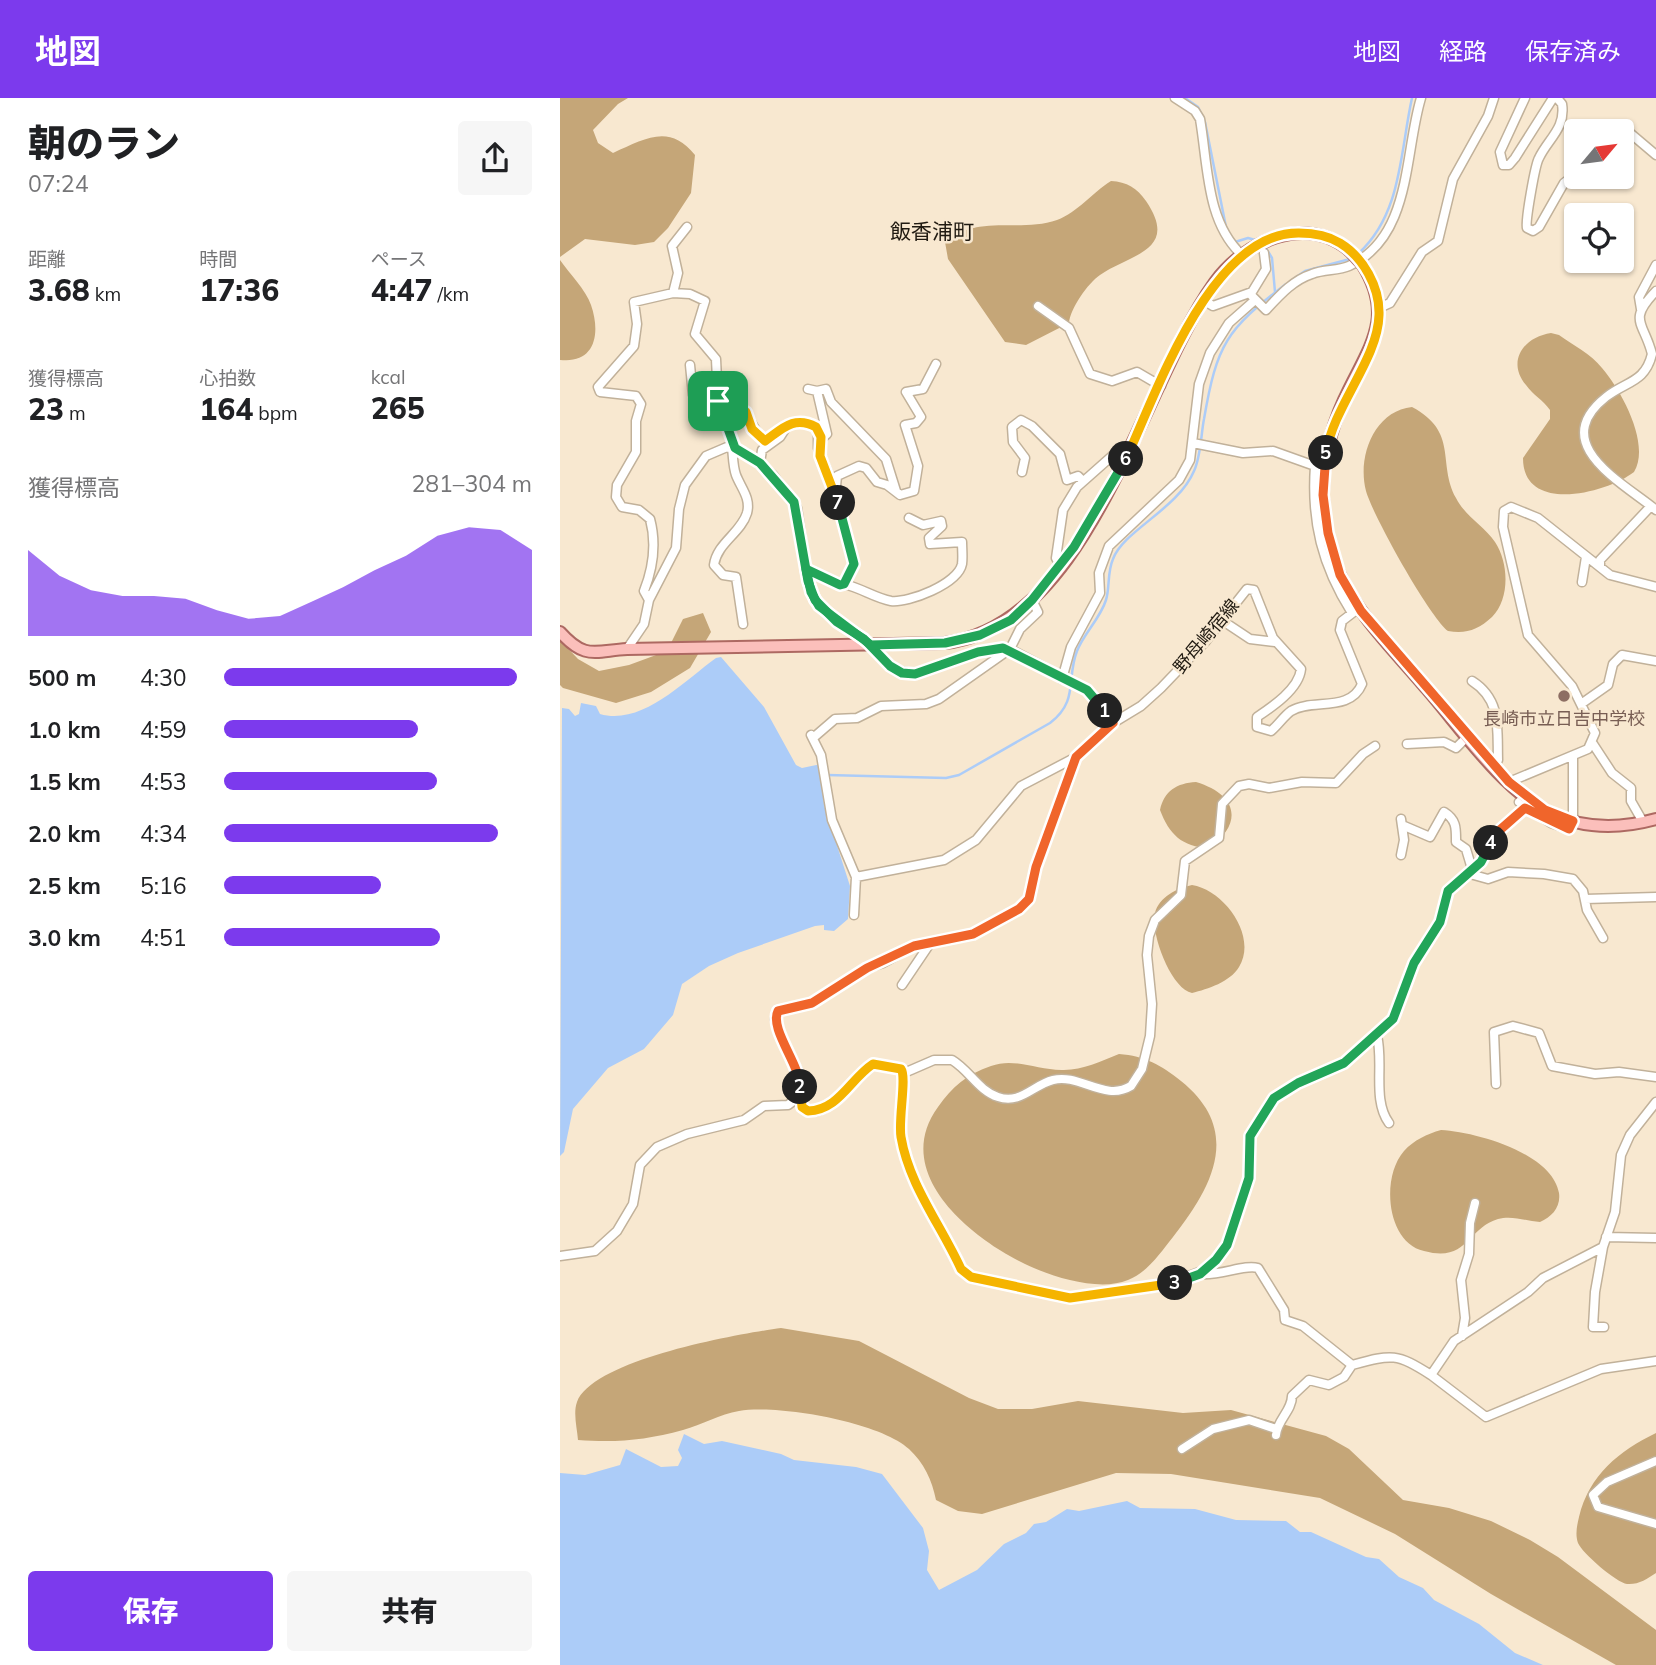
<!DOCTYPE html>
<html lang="ja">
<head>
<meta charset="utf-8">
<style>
	body { margin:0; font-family:Mulish,"Noto Sans JP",sans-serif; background:#f6f6f6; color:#202124; height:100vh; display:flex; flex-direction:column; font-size:26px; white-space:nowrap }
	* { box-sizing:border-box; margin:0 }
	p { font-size:23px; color:#757577 }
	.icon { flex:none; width:38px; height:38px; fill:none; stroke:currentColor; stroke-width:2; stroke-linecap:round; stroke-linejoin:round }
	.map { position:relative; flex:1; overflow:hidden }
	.drawer { display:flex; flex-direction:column; background:#fff; width:560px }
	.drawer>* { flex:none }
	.needle { width:46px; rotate:61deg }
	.controls { position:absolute; left:1004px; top:21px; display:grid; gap:14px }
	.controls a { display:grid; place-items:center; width:70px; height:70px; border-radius:7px; background:#fff; box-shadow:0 2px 5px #0004; font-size:35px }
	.pin { position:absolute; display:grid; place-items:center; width:60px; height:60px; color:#fff; margin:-30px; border-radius:14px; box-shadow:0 4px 10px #0006 }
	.km { position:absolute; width:35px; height:35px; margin:-18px; border-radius:50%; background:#222; color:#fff; font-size:19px; line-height:35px; text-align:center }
	.round { display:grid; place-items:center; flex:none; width:74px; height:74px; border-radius:7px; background:#f6f6f6 }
	.summary { display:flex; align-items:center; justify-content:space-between; height:119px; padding:0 28px }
	h1 { font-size:38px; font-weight:800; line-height:52px }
	.stats { display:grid; grid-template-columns:repeat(3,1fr); gap:10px; height:119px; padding:7px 28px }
	.stats div { display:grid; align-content:center }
	.stats b { font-size:30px; font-weight:800 }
	.stats small { font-size:19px; font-weight:400 }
	.stats p { font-size:19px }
	.chart { height:196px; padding:14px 28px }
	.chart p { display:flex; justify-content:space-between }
	.chart svg { width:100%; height:126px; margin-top:7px; fill:#7c3aed; opacity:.7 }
	.button { display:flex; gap:14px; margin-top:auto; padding:14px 28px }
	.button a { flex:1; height:80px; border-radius:7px; background:#7c3aed; color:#fff; font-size:28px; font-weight:800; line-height:80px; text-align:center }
	.button a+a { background:#f6f6f6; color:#202124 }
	ul { padding:0 28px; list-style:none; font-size:23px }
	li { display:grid; grid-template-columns:112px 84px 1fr; align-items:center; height:52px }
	li i { height:18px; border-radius:9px; background:#7c3aed }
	header { display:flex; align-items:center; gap:42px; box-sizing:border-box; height:98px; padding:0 35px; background:#7c3aed; color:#fff }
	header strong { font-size:33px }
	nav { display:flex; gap:38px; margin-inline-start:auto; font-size:24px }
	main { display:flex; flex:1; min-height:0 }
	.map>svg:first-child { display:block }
	.forest { fill:#c5a678 }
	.water { fill:#acccf8 }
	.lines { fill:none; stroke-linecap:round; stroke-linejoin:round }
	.stream { stroke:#acccf8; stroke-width:2.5 }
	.minor-casing { stroke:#c1b19a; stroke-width:11 }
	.major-casing { stroke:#ad6962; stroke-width:14 }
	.minor { stroke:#fff; stroke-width:8 }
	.major { stroke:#fbbfbb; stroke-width:10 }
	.major-bridge-casing { stroke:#ad6962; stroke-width:14; stroke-linecap:butt }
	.major-bridge { stroke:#fbbfbb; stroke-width:10 }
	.split-1-casing { stroke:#fff; stroke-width:14 }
	.split-2-casing { stroke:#fff; stroke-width:14 }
	.split-3-casing { stroke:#fff; stroke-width:14 }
	.split-4-casing { stroke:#fff; stroke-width:14 }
	.split-5-casing { stroke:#fff; stroke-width:14 }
	.split-6-casing { stroke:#fff; stroke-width:14 }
	.split-7-casing { stroke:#fff; stroke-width:14 }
	.split-8-casing { stroke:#fff; stroke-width:14 }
	.split-1 { stroke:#22a559; stroke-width:9 }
	.split-2 { stroke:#f0652b; stroke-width:9 }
	.split-3 { stroke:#f5b400; stroke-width:9 }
	.split-4 { stroke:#22a559; stroke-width:9 }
	.split-5 { stroke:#f0652b; stroke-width:9 }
	.split-6 { stroke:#f5b400; stroke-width:9 }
	.split-7 { stroke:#22a559; stroke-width:9 }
	.split-8 { stroke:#f5b400; stroke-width:9 }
	.education-dot { fill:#8d6e63; stroke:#f8e8d0; stroke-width:2.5 }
	.labels { text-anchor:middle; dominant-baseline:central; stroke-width:5; stroke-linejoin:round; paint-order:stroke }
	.street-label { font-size:18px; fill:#201a11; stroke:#f8e8d0 }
	.education-label { font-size:18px; fill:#785e54; stroke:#f8e8d0 }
	.quarter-label { font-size:21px; fill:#201a11; stroke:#f8e8d0 }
</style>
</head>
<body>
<header>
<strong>地図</strong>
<nav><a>地図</a><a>経路</a><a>保存済み</a></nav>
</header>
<main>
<section class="drawer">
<div class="summary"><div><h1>朝のラン</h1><p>07:24</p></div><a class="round"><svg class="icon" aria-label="share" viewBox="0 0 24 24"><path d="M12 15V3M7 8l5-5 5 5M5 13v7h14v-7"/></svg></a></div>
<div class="stats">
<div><p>距離</p><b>3.68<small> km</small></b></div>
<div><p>時間</p><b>17:36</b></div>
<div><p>ペース</p><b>4:47<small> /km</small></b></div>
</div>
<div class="stats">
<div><p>獲得標高</p><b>23<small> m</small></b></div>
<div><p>心拍数</p><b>164<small> bpm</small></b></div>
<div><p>kcal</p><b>265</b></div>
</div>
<div class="chart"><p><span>獲得標高</span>281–304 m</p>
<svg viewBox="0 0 160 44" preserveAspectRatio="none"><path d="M0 44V14L10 23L20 28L30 30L40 30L50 31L60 35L70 38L80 37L90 32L100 27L110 21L120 16L130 9L140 6L150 7L160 14V44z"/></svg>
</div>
<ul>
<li><b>500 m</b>4:30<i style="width:95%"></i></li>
<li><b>1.0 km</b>4:59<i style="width:63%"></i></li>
<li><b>1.5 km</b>4:53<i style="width:69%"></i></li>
<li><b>2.0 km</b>4:34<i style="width:89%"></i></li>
<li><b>2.5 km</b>5:16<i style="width:51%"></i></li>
<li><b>3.0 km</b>4:51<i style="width:70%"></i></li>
</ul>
<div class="button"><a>保存</a><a>共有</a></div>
</section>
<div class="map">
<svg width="1096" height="1567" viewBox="0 0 1096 1567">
	<rect width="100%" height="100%" fill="#f8e8d0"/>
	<path class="forest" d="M0,0H68L58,6L33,32L38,45L53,55C85,41 109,25 135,57L131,95L108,130L94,144L75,147L25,141L0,159Z
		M551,83C567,84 577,90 586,103C620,153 570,156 540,177C528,185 510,211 509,225L466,247L445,244L388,161L385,144C417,116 460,135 497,122C518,114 532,95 551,83Z
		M0,162C9,175 26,192 31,207C41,236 35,266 0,262Z
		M991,235L999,237C1013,247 1031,256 1042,270C1061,292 1091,346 1074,374C1047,395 963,417 963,360L990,321V312C983,302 973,297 966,287C946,263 964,239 991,235Z
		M852,309C899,334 877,365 896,400C905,418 924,428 935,444C949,465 950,501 932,519C918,532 906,536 888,533C869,518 813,418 806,393C797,359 814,313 852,309Z
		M143,515L151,534L130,570L91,594L56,605L3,590L0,587V542L18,561L39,573L69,567L107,553L123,521Z
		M636,684C676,696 685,724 649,750C622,749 609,736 600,712C604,693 617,685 636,684Z
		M632,787C664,792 698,838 679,869C670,884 648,891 632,895C611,891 590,835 595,815C599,799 617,790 632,787Z
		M559,956C585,958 601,967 621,983C682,1032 654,1087 613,1139C601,1154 587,1175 568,1182C539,1194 492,1179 465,1166C411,1140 330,1075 378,1009C392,989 407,976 431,968C455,959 479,973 504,972C523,972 541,963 559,956Z
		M881,1032C916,1034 992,1055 999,1095C1001,1109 992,1119 980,1124C966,1123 952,1117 938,1121C907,1130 908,1165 864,1153C826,1144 821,1079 844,1053C854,1042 867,1036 881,1032Z
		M221,1230L299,1243L409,1300L438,1311H472L518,1303L623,1315L671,1312L766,1338L789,1351L843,1402L889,1410L931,1423L970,1442L998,1459L1096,1532V1567H1056L931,1496L835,1436L760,1400L611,1376L556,1375L422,1416L398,1413L376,1402C372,1382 364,1365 349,1351C320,1324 217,1306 179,1313C160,1316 142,1327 123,1332C86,1342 57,1345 18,1342C17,1330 13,1315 17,1304C34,1261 179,1236 221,1230Z
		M1096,1335V1475C1087,1481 1078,1487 1067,1486C1057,1485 1022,1455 1018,1445C1015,1437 1017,1427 1019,1419C1029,1377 1059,1353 1096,1335Z"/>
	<path class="water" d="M161,559L204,609L236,667L242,670L261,666L264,707L290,788L288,821L274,833L264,832V827L255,828L178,855L149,868L122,886L113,917L84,951L48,970L13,1011L4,1054L0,1058L2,610L9,611L15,618L19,616L21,605L36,608L40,616C82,628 124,583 156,560Z
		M124,1336L144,1346L162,1343L221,1356L234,1362L296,1369L322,1376L363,1430L369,1453L367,1472L379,1492L417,1472L444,1446L466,1435L474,1426L486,1424L507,1411L519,1413L567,1403L580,1410L635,1411L676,1422L726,1423L740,1434H751L806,1459L819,1461L839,1479L863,1490L874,1502L919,1526L955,1555L983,1567H0V1375L25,1377L60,1367L66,1351L101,1369L118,1368L122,1360L118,1352Z"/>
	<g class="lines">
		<path class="stream" d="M625,0L638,9L645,24L666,129
			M675,144L688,140L699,143
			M704,147L712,160L715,194
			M799,155C842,115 840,54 852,0
			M732,182L745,173L790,161
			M267,677L386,680L399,677L490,625C519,603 506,581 517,553C524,535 540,521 546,502C550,489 547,475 553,461C564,432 618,411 634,373C641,358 641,336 644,321C657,246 666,232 726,186"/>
		<g class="minor-casing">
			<path id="minor" d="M615,0L635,13L640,21C648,67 646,124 682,157
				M965,0L940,54L943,67H949L955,60L993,0
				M997,0L1002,6C1006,30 988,41 979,60C975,67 965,124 967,130L973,133L979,129L1004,85L1017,75
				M1062,33L1070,35L1096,57
				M1096,193C1067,223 1084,224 1092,256C1085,285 1066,283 1046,299C987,346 1062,384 1096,412
				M113,195L130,196L145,203L135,236L156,261L158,303L175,350
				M690,196L706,212C719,198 733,182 752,176C764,171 778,173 789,168C852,139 844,56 861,0
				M643,202L653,208L692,194L706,171L704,155
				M478,208L509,230L530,276L552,283L577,274L601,288
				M819,210L830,205L862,154L878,143L893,81L928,18L934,0
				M1081,211L1079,199L1096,167
				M130,267L133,297C145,305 163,301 176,308C191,316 192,332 204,342C220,338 239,308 258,334V350L273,388L294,465L284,486L280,487L246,471
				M248,291L257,293L267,336L260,342
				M257,293L266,291L271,304L326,361L336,393
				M633,345L683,355L713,353L755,368C751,423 762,468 792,515
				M172,349C173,358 173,369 176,377C181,390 191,400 187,415C181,435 157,445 154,467L163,477L176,479L183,526
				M200,365L202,352L220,339L227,328
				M462,374L465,360L453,344L452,329L461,322L472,328L500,356L507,382L518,378L523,383
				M276,388L277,378L299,368L306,370L317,384L327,387L340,397L354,393L358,368L345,327L356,325L361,319L346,294L363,291L376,266
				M500,467L496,460L503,412L517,389L561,350L569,353
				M1040,469V462L1091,408
				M1022,484L1026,459
				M284,486C301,490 315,500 331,503C349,505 398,486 402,466C403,460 402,450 402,444L370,446L369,440L382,428L381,423L363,427L349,420
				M89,502L84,493C93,470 97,447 90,421L79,412L62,409L56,399L57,387L76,354V323L81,306L76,298L40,294L38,289L74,248L77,226L74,204L113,195L118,175L112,148L127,129
				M663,523L690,541L715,544
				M67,551L84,526L89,502L116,450L119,411L125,387L146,358L167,349L186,355L213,377L237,410L248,483L255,502L277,524L304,541L335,572L355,576L425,552L450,551L527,592L553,625
				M502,581L511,549L540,495L539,475L549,448L619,382L630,362L639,286L650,255L669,225L695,202
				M912,583C942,602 937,631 938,662L934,667
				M1021,606L1048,587L1053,566L1062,557L1096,563
				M251,637L261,657L272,722L296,779L294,817
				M253,640L275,621L297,620L321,608L366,606L379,601L450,551L460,531L478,514L472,502
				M847,646L884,644L896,650L908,638
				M1033,646L1052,675L1071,690V703L1083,724
				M949,684L1028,651L1035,635L1012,588L968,537L943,429L944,413L951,409L978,420L1050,477L1096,489
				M959,704L991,725L1009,731L1013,723V659
				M841,721L844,742L841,757
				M842,727L870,739L884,714C897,722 896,731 896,744L906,751L912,771
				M910,776L928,781L948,774L984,776L1013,781L1023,793L1027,812L1043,840
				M296,779L384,762L416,742L461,688L516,659L553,625L581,608L601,590L645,544L687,491L694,492L713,540L741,571C739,591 712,609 697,619V629L711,633C718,627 724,618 731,613C752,600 790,615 802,586L780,532L782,523L799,510
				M1025,801L1096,799
				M342,887L371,844
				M817,938C824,965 812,1002 829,1025
				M344,975L374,962H392C409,972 419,993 438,999C460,1007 473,987 493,982C519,975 545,1004 571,988L582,971L590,938L592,906L587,857L589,838L595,822L621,797L625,763L659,740L662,706L679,688L689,686L709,690L742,684L776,685L803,656L815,648
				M936,986L934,934L953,928L979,935L992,968L1035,976L1059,974L1096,979
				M239,993L243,1010C267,1026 295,977 313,966L341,971C347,979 338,1022 341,1039C349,1087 382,1126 401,1171L411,1179L510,1200L602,1188L645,1172L660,1158L674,1130L689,1080L690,1038L714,1000L738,985L784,965L833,921L854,865L879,824L888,793L921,764L941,731L965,710
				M1046,1139L1096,1140
				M1043,1149L1035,1194L1033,1229H1044
				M0,1158L35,1153L57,1133L73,1106L80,1067L97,1049L127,1036L184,1022L204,1008L228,1007L236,1001L240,988L238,973L217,929L215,921L218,913L252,905L307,870L323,865L354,848L413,836L459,811L469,801L476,769L516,659
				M640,1176C661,1178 684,1166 698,1170L724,1212L725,1222L743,1228L792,1267C833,1256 836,1255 871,1277L894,1243L968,1194L983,1180L1043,1149L1055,1114L1061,1057L1070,1037L1096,1004
				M902,1238L905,1220L901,1182L909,1156L910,1125L915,1105
				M871,1277L926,1319L1041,1271L1096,1263
				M716,1337C717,1322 732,1313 732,1298L749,1282L769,1287L784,1279L792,1267
				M622,1351L653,1331L689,1322L716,1331
				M1096,1363L1047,1384L1033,1397L1038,1409L1096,1426"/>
		</g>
		<g class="major-casing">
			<path id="major" d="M802,166C837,221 807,251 784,302C770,333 762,366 763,400C764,426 769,453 780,477C800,520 836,554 866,590C900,629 942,691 988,714C1022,731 1060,731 1096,721
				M0,534C25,562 34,553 67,551L385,545C531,527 581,286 655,184C685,143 745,116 789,152"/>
		</g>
		<use href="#minor" class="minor"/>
		<use href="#major" class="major"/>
		<g class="major-bridge-casing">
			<path id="major-bridge" d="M789,152L802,166"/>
		</g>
		<use href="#major-bridge" class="major-bridge"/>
	</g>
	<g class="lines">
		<g class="split-1-casing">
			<path id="split-1" d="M158,303L175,350L200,365L234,404L248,483L255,502L277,524L304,541L330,568L342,575L355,576L418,554L443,550L527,592L545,613"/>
		</g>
		<g class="split-2-casing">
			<path id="split-2" d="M240,989C240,966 209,931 218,913L252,905L307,870L354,848L413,836L459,811L469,801L476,769L516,659L553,625L545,613"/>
		</g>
		<g class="split-3-casing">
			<path id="split-3" d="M240,989L242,1009L248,1013C279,1012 290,981 313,966L341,971C347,979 338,1022 341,1039C349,1087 381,1127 401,1171L411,1179L510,1200L615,1185"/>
		</g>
		<g class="split-4-casing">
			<path id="split-4" d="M615,1185L640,1176L656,1162L667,1147L689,1080L690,1038L714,1000L738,985L784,965L833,921L854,865L880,824L888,793L921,764L931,745"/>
		</g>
		<g class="split-5-casing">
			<path id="split-5" d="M766,355L763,397L768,435L780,477L801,513L949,684L985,712L1013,723L1009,731L965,710L941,731L931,745"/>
		</g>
		<g class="split-6-casing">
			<path id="split-6" d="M566,361C597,294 651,134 739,135C753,135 767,137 780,145C803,159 820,189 819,217C818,261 774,307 766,355"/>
		</g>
		<g class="split-7-casing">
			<path id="split-7" d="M278,405L294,466L284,486L280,487L246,471L251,494L259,508L311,547L385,545L420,537L451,522L472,502L514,449L566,361"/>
		</g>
		<g class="split-8-casing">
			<path id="split-8" d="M158,303L186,314L192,331L205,343C222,331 234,317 256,329L261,339L260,358L278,405"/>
		</g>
		<use href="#split-1" class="split-1"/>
		<use href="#split-2" class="split-2"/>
		<use href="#split-3" class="split-3"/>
		<use href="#split-4" class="split-4"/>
		<use href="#split-5" class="split-5"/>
		<use href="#split-6" class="split-6"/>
		<use href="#split-7" class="split-7"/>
		<use href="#split-8" class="split-8"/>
	</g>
	<circle class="education-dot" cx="1004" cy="598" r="7"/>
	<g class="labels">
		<g class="street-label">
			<text transform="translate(646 538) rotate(-50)">野母崎宿線</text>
		</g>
		<g class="education-label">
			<text x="1004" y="620">長崎市立日吉中学校</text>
		</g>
		<g class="quarter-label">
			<text x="372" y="133">飯香浦町</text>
		</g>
	</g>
</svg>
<div class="controls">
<a><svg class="needle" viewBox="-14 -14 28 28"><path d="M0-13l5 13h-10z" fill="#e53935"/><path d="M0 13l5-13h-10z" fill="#757577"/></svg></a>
<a><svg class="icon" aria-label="locate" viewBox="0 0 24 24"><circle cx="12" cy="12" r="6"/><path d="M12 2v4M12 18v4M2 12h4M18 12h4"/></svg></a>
</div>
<div class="pin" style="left:158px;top:303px;background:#1e9e55"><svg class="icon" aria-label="arrive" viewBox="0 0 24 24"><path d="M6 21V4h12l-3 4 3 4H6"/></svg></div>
<b class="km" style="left:545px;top:613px">1</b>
<b class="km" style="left:240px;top:989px">2</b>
<b class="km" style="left:615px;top:1185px">3</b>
<b class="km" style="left:931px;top:745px">4</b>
<b class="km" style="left:766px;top:355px">5</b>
<b class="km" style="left:566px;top:361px">6</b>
<b class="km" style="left:278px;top:405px">7</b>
</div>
</main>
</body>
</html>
